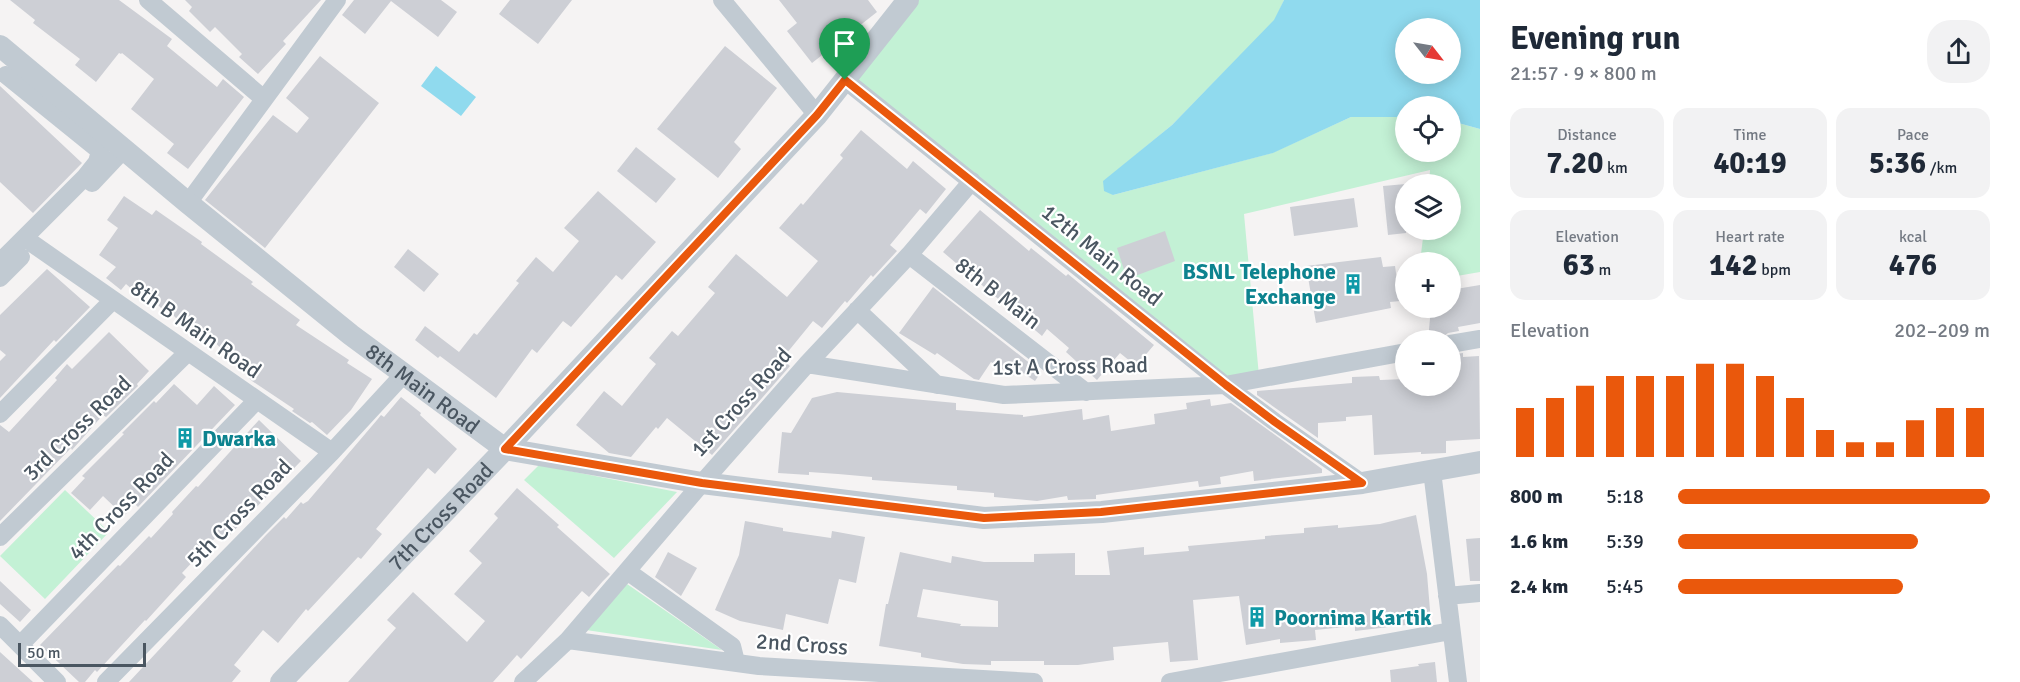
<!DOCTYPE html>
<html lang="en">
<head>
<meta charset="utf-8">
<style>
	body { margin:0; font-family:Signika,sans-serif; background:#f2f2f3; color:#1f2937; height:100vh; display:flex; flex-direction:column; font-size:22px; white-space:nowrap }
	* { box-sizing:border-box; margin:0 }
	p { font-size:20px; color:#747a83 }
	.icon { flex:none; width:33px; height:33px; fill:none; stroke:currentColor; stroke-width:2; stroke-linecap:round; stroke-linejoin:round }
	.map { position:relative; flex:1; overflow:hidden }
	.details { display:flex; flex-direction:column; background:#fff; width:540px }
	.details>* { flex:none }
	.needle { width:39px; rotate:121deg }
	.controls { position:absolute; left:1395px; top:18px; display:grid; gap:12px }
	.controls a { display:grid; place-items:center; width:66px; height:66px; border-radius:50%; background:#fff; box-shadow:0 3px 15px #0003; font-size:30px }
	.scale { position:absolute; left:18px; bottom:15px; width:128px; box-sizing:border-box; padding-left:6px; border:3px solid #4a5661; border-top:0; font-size:16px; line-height:21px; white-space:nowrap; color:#4a5661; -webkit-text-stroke:4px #fff; paint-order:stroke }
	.pin { position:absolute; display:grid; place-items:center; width:51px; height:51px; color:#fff; margin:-62px -26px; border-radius:50% 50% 50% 0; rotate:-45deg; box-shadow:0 0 6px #0007 }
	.pin .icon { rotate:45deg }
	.round { display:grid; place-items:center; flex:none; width:63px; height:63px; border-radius:24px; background:#f2f2f3 }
	.headline { display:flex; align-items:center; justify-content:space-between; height:102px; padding:0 30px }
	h1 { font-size:33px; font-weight:700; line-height:45px }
	.figures { display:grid; grid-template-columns:repeat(3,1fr); gap:9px; height:102px; padding:6px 30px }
	.figures div { display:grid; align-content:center; border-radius:15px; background:#f2f2f3; text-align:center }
	.figures b { font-size:30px; font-weight:700 }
	.figures small { font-size:16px; font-weight:400 }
	.figures p { font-size:16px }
	.chart { height:168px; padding:12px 30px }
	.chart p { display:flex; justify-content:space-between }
	.chart svg { width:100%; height:108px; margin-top:6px; stroke:#ea580c; stroke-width:6 }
	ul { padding:0 30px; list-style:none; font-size:20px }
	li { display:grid; grid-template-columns:96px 72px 1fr; align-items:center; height:45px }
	li i { height:15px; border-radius:8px; background:#ea580c }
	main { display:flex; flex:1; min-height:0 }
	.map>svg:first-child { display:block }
	.green { fill:#c3f1d5 }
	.water { fill:#90daee; fill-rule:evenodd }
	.building { fill:#cdcfd5; fill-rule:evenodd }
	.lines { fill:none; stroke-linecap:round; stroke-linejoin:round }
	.minor { stroke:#c1cad2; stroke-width:18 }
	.tertiary { stroke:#c1cad2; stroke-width:22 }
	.route-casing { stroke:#fff; stroke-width:12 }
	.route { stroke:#ea580c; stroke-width:8 }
	.labels { text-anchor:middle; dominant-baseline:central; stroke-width:4.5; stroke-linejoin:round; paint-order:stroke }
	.street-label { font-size:22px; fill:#4a5661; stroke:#fff }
	.culture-label { font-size:22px; font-weight:bold; fill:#0d838f; stroke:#fff; text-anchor:start }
</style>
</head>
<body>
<main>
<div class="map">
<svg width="1480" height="682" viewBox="0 0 1480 682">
	<rect width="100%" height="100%" fill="#f5f3f3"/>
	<path class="green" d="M919,0H1284L1275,20L1172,125L1104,181L1113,195L1272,153L1351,117H1405L1406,152H1450L1451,121L1480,129V272L1451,277L1450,262H1420L1424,230H1450V184H1429L1430,170L1244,214L1259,376L1221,382L850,88Z
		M539,465L677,492L614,558L524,480Z
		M65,490L109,532L45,599L0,556Z
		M627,584L722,650L586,630Z"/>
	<path class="water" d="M1284,0H1480V129L1451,121L1450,106H1406L1405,117H1351L1273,153L1113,195L1104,191L1103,181L1172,125L1274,20ZM1406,28H1450V74H1406Z
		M436,66L476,97L461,116L421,86Z"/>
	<path class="building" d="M10,0H119L172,39L167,46L217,87L223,79L244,97L188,169L167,153L174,144L131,109L154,79L122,53L121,54L119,53L96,82L75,65L80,59L33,23L35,20Z
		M185,0H321L283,41L286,44L258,74L239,57L242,54L215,27L210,32L189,11L192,7Z
		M354,0H441L457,12L438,37L391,1L365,34L342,15Z
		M510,0H572L538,44L499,14Z
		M779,0H868L877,12L812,63L787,31L797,23Z
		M725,46L777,88L734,142L741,149L718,178L657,129Z
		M320,56L379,103L265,248L205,200L273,115L297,133L309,118L286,98Z
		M0,86L82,163L33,213L0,182Z
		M861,130L907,169L913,161L946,189L926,214L920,209L890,245L897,251L873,277L871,275L847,303L845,301L822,328L813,321L782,359L790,366L712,455L667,418L658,429L656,427L631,457L609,453L576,425L604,391L622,406L656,364L649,358L672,331L678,336L715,293L708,287L736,254L787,297L818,261L779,228L801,203L803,205L843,158L840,155Z
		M636,147L676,179L656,203L617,171Z
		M1406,184V233L1388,235L1383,186Z
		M598,191L656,242L622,280L616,275L571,327L563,321L537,353L532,349L496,398L440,356L438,358L415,340L425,326L459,352L474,333L477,335L519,283L516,281L536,257L553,272L579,241L564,228Z
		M124,196L152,215L156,210L202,242L201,244L253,282L251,284L300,320L296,325L349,360L347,363L372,379L351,410L327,435L312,422L310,423L292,411L294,409L252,381L207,334L203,338L183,318L180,322L164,306L162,309L145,292L141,297L126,284L121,290L106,278L116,267L99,255L118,228L107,220Z
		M1354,198L1358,227L1294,236L1290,207Z
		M980,210L1029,251L1031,248L1066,276L1068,274L1154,345L1136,366L1120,353L1097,380L1066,352L1069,348L1047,329L1042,336L943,252Z
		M1165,231L1175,261L1127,279L1117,248Z
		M408,249L439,274L424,292L394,267Z
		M1381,257L1383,267L1395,266L1400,301L1390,302L1391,308L1316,323L1306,266Z
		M47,269L90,307L56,342L54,340L0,398V361L6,355L0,350V315Z
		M1480,285V323L1458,327L1459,331L1448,333L1440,339L1428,340L1431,308H1450V290Z
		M933,287L1041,372L1035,381L1017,369L1013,376L991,362L979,380L974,379L937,353L935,355L899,333Z
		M109,332L149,371L137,384L138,386L106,417L103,415L72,450L71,448L0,521V425L9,432L57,380L55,378L67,364L72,369Z
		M1463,353V357L1479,356L1480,439L1446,441V453L1421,454V452L1374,455L1372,415L1346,417V421L1318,423V438L1257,395V391L1352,383V377L1379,376L1380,380L1406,379V386H1450V355Z
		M174,384L197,405L214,386L235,405L138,507L135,504L124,516L103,496L90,510L71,493L85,478L82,476L124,434L122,433L154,401L156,403Z
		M837,392L956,403V410L1023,415V417L1082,409L1083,420L1109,415L1111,431L1155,424L1154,414L1187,409L1186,403L1210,399L1211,406L1231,403L1322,469V473L1254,481L1253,471L1220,477L1221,484L1199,487L1198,481L1096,495V499L1068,500L1067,496L1037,501L994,497V493L957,490V486L872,480V477L838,474L809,472V475L778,473L782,432L791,433L812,398Z
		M401,397L421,413L420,415L457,449L435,474L428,468L376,529L382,534L361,559L358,557L308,611L306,609L278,643L263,630L234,665L241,671L232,682H129L266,535L284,517L286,519L301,502L303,504L308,501L377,420L381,415L384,417Z
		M259,420L301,461L223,542L217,536L182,573L186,577L146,621L145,620L97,672L95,670L85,682H79L40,645L118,565L120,566L149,536L151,538L173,514L172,512L196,486L198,487Z
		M517,488L559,525L557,527L610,574L603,581L589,597L582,591L521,659L517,655L493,682H348L396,628L387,620L413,592L467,642L485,621L454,594L482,563L469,551L498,518L494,514Z
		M1416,515L1427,574L1431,622L1355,631V626L1315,630L1316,640L1280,643V639L1246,645L1239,596L1193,600L1198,660L1170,662L1168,642L1113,647L1114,660L1078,665H1044V661H991V665L963,664L921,657V653L879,646L886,604H888L900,552L951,563L952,556L984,562H1034V554L1075,553V575H1110L1107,551L1144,547V555L1189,551L1188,546L1265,539V536L1304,533V528L1338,525V528L1380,524ZM923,589L998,601V627L960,626L961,624L917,617Z
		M745,521L783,528V531L831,538L832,531L865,537L856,583L839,579L828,624L786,614L783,630L740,621L715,610L739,555Z
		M1480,538V581H1470L1466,539Z
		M668,552L697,568L681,596L655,577Z
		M0,581L31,610L20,622L0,604Z
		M0,652L33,682H0Z
		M1435,662L1437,682H1391L1390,670L1419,666L1418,664Z"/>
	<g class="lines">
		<path class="minor" d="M148,0L264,99
			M722,0L817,115
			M845,80L1225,385L1275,422L1362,483
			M92,183L124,149
			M188,203L337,0
			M33,244L332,452
			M909,255L1086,392
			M0,262L85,177L97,162L100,151L6,75
			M0,278L21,257
			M857,310L937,385
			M1450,344L1480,339
			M807,364L1004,395L1225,385L1406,352
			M0,414L113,300
			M1432,471L1458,682
			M0,537L188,352
			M627,571L732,646L736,662
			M1447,596L1480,593
			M0,625L57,682
			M568,640L759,666L1034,682
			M20,645L257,400
			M106,682L332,452L403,375
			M523,682L568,640L702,483L807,364L909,255L972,181
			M1170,682L1451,631"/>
		<g class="tertiary">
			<path id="s1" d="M0,46L188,203L351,335L505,449L702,483L984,518L1102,512L1362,483L1480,462"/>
			<path id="s2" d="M281,682L505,449L817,115L908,0"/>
		</g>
	</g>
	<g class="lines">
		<g class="route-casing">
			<path id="route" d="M845,80L1226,385L1275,422L1362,483L1101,512L984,518L702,483L505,449L817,115Z"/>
		</g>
		<use href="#route" class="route"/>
	</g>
	<defs>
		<g id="building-bare" transform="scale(1.62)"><path d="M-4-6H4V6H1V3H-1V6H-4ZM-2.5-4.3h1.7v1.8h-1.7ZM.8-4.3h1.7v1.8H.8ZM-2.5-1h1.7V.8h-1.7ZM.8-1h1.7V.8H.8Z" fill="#0f9aa8" stroke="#fff" stroke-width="2.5" paint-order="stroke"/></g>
	</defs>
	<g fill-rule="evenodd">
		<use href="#building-bare" x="1353" y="284"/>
		<use href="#building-bare" x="185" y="438"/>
		<use href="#building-bare" x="1257" y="617"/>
	</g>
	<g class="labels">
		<g class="street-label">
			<text transform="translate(1102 255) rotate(39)">12th Main Road</text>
			<text transform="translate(998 293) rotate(38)">8th B Main</text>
			<text transform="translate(196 329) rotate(35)">8th B Main Road</text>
			<text transform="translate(1070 366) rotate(-1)">1st A Cross Road</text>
			<text stroke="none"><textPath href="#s1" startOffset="544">8th Main Road</textPath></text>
			<text transform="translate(741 402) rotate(-48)">1st Cross Road</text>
			<text transform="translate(77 428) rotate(-44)">3rd Cross Road</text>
			<text transform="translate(121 506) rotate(-46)">4th Cross Road</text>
			<text transform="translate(239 513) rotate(-46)">5th Cross Road</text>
			<text stroke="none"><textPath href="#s2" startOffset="230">7th Cross Road</textPath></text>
			<text transform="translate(802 644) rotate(4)">2nd Cross</text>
		</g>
		<g class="culture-label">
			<text x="1336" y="271" text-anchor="end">BSNL Telephone<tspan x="1336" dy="25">Exchange</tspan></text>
			<text x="202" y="438">Dwarka</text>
			<text x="1274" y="617">Poornima Kartik</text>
		</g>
	</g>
</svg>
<div class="controls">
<a><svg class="needle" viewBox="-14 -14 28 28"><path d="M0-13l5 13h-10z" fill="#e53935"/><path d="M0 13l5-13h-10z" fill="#747a83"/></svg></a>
<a><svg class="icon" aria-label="locate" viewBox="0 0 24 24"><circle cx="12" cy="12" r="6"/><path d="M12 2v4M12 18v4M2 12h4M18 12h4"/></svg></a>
<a><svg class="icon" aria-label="layers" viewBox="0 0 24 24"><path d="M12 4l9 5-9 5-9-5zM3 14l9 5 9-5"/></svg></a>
<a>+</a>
<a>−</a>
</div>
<div class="scale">50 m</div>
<div class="pin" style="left:845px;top:80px;background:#1e9e55"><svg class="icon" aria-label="arrive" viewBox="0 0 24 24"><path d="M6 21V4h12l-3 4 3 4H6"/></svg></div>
</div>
<section class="details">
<div class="headline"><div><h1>Evening run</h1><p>21:57 · 9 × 800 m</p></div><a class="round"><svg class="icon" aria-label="share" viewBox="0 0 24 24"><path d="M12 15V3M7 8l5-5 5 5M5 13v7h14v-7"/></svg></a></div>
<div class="figures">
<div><p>Distance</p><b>7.20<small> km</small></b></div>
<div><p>Time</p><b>40:19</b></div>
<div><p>Pace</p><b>5:36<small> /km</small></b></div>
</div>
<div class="figures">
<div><p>Elevation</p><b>63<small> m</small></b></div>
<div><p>Heart rate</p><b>142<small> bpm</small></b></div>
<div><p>kcal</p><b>476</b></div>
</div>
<div class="chart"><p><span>Elevation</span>202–209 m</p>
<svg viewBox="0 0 160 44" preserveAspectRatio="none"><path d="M5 44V24M15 44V20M25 44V15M35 44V11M45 44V11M55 44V11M65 44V6M75 44V6M85 44V11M95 44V20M105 44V33M115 44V38M125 44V38M135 44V29M145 44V24M155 44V24"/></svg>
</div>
<ul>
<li><b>800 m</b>5:18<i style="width:100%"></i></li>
<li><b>1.6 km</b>5:39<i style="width:77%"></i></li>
<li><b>2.4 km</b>5:45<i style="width:72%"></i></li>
</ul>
</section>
</main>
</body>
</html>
